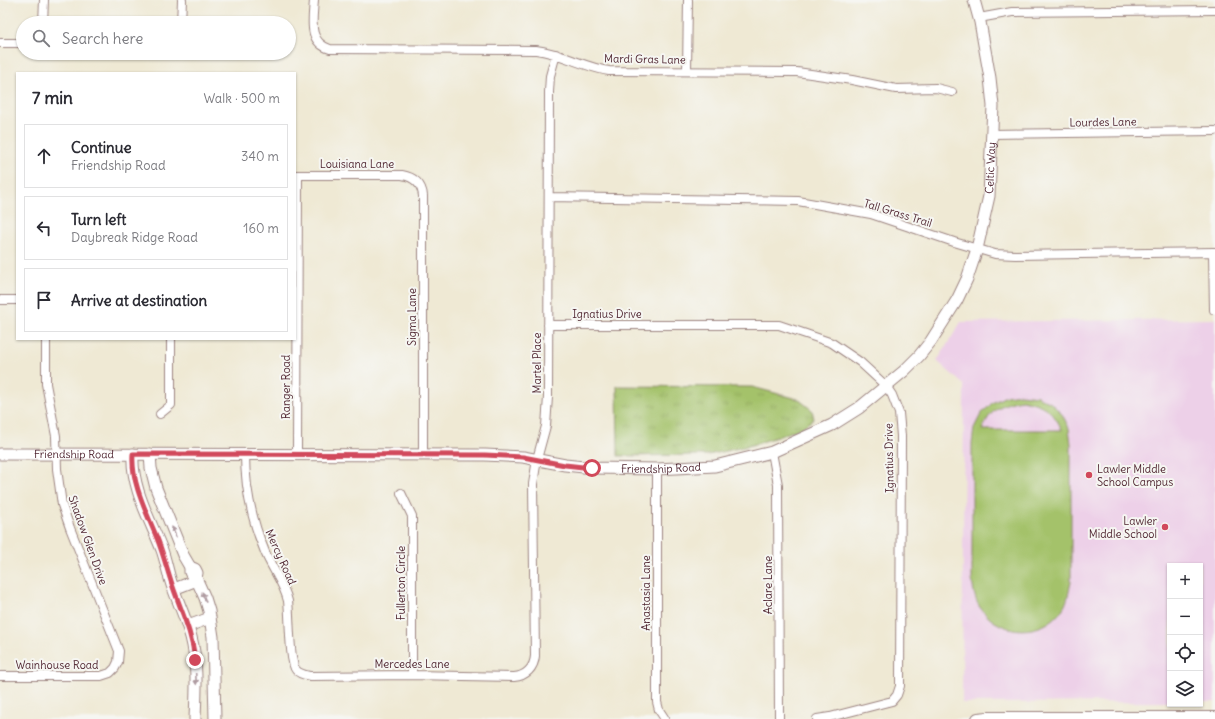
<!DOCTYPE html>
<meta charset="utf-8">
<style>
body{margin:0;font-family:Delius,sans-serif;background:#f7f7f7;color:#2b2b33}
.controls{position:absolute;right:12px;bottom:12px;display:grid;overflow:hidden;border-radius:0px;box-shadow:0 1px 3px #0004}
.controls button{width:36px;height:36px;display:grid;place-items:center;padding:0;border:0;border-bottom:1px solid #e1e1e2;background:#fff;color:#2b2b33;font:20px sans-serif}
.stop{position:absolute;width:12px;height:12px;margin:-9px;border:3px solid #d1495b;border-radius:50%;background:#fff}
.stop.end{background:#d1495b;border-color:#fff;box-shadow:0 1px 4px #0008}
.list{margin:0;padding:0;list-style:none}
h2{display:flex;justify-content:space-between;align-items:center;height:52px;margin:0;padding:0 16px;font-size:17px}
h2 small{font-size:13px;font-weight:400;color:#7c7c81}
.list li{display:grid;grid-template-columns:26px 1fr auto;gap:12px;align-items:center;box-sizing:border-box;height:64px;margin:0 8px 8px;padding:0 8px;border:1px solid #e1e1e2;border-radius:0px}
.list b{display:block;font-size:15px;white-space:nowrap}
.list p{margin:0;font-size:13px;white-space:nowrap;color:#7c7c81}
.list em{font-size:13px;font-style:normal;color:#7c7c81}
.icon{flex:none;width:22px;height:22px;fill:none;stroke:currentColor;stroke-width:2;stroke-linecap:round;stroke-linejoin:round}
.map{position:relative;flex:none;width:1215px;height:719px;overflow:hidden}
.search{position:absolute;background:#fff;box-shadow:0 1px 3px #0004;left:16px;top:16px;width:280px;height:44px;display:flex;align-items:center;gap:10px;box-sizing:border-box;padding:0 14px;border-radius:22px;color:#7c7c81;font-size:15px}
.panel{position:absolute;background:#fff;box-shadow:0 1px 3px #0004;left:16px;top:72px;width:280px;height:268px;border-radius:0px}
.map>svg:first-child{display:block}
.built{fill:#edd0e8}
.grass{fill:url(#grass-tufts);stroke:#77704a}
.garden{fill:#a4c26a;stroke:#77704a;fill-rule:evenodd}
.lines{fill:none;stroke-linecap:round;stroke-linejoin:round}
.minor-casing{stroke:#9c8480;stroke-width:10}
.tertiary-casing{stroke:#9c8480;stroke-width:13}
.secondary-casing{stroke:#9c8480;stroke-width:14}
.minor{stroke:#fff;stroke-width:8}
.tertiary{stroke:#fff;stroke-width:11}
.secondary{stroke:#fff;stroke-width:12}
.oneway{fill:#ae9aa0}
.route{stroke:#d1495b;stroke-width:5}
.poi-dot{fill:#d1495b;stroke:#f6f6f2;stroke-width:1.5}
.labels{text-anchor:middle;stroke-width:4;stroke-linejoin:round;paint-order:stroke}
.street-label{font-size:11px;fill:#4a1f2b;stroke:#f6f6f2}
.poi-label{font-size:11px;fill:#4a1f2b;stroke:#f6f6f2;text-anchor:start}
</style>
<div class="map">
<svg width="1215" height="719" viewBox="0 0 1215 719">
<defs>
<pattern id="grass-tufts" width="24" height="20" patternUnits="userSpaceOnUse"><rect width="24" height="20" fill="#a4c26a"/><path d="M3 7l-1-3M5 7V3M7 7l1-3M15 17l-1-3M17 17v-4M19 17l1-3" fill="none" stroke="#8fa65c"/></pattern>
</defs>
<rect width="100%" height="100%" fill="#f6f6f2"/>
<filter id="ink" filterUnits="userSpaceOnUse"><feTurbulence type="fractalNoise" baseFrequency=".025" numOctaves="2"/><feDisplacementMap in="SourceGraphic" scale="8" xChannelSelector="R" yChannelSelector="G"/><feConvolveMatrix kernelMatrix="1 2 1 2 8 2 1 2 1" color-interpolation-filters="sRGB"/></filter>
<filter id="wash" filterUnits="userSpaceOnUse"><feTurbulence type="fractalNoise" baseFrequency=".012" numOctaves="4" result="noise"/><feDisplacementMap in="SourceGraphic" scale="16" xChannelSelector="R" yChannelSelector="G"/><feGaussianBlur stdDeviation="0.9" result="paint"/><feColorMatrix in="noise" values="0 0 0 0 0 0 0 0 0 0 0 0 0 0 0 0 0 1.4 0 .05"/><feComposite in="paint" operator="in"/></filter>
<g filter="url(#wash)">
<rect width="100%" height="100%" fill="#efe9d4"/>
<!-- built -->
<path class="built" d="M1215 319V702H1200V566H1170V702L962 703 964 385 937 361 961 322Z"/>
<!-- grass -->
<path class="grass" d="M617 386 752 387 798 399 812 410 814 419 801 428 780 436 752 445 708 455 618 456Z"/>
<!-- garden -->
<path class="garden" d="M1021 394 1037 396 1051 403 1062 414 1069 428 1071 444V581C1069 591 1068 602 1062 610 1043 637 1001 636 982 610 975 602 974 592 972 581V444L974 428 981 414 992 403 1006 396ZM1022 400C1043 404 1053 410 1062 430H982C990 410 1000 404 1022 400Z"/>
</g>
<g filter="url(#ink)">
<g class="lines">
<!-- minor casing -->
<g class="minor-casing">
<path id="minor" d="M314 0C313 19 307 42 330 49L536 50C562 53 583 67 609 71L797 72 852 80 896 89 936 88 952 92
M979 18 1012 12 1215 10
M43 23 44 0
M181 23 182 0
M0 43H23
M687 71 688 0
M992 134 1215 131
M295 175H402C414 177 422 184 423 196V454
M549 197 798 201 871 214 954 242 995 254 1015 255 1215 252
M1213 252 1214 310
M0 300H17
M548 325H779L806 334 832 343 860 362 886 386 892 395 899 413 901 436 900 686 897 695 892 701 830 717 817 719
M160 414 171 405V339
M772 452 778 485 779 719
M245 454C245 487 252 521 265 552 272 569 284 583 288 601 290 616 289 662 296 670 299 674 305 675 310 676L412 675 514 677C526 676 534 668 535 656L533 484 537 459 546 426 548 397 549 92 550 76 556 54
M297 454 298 175
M657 469V702L659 710 665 719
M401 493 412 516V675
M0 676H101L110 673 115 668 118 662 119 651 70 528 62 505 57 469 56 436 46 384V339"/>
</g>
<!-- tertiary casing -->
<g class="tertiary-casing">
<g id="tertiary">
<path id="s1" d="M0 454 485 455 523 457 565 465 593 468 657 469 715 466 772 452 832 425 859 408 904 371 919 356 931 341 957 300 967 279 977 249 989 196 993 106 990 78 980 22 974 0"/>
<path d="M133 454C131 488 150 519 162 550 166 561 168 574 172 585 178 602 186 619 191 637 198 663 196 692 195 719"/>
<path d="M150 454 151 468 156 488 183 555 190 567V572L191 574"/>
<path d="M190 567 195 569 197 573 196 578 205 598 209 611 213 637 215 719"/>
<path d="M174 589 197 580"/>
<path d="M188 626 210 618"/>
</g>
</g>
<!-- secondary casing -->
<g class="secondary-casing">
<path id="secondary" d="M978 719 988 718H1215"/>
</g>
<!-- minor -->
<use href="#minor" class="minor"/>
<!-- tertiary -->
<use href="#tertiary" class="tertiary"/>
<!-- secondary -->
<use href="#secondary" class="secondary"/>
</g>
<!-- one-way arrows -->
<defs><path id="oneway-solid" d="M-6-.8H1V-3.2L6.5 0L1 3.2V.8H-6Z"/></defs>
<g class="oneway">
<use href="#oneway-solid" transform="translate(174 532) rotate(-112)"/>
<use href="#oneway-solid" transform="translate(204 597) rotate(-110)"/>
<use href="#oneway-solid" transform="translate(196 679) rotate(87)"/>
</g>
</g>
<g class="lines" filter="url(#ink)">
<!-- route -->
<path class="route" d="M195 660C192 632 181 611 172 584 167 569 163 553 157 538 146 511 131 483 133 454L485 455 523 457 565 465 592 468"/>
</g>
<!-- markers -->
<g class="poi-dot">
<circle cx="1089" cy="475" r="4"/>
<circle cx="1165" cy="527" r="4"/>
</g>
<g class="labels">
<!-- street labels -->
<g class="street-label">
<text transform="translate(645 59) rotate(1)" y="4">Mardi Gras Lane</text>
<text transform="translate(1103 122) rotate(-1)" y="4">Lourdes Lane</text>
<text x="357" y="168">Louisiana Lane</text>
<text dy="4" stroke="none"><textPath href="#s1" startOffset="1157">Celtic Way</textPath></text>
<text transform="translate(898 213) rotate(17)" y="4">Tall Grass Trail</text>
<text x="607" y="318">Ignatius Drive</text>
<text transform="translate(412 317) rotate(-90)" y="4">Sigma Lane</text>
<text transform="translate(537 363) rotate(-90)" y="4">Martel Place</text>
<text transform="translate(286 387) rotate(-90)" y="4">Ranger Road</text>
<text dy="4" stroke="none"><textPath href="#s1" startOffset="74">Friendship Road</textPath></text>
<text transform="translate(889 458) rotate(-91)" y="4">Ignatius Drive</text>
<text dy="4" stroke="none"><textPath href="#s1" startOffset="662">Friendship Road</textPath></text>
<text transform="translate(88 540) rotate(70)" y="4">Shadow Glen Drive</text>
<text transform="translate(281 557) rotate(66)" y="4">Mercy Road</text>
<text transform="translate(401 583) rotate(-90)" y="4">Fullerton Circle</text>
<text transform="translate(768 585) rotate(-90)" y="4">Aclare Lane</text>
<text transform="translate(646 593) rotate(-90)" y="4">Anastasia Lane</text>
<text x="412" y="668">Mercedes Lane</text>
<text x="57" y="669">Wainhouse Road</text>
</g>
<!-- poi labels -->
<g class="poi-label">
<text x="1097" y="473">Lawler Middle<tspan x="1097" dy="13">School Campus</tspan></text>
<text x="1157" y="525" text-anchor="end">Lawler<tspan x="1157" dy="13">Middle School</tspan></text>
</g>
</g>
</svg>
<div class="controls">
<button>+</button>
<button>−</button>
<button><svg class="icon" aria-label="locate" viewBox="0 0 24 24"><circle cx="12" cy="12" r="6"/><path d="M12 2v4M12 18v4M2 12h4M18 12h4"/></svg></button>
<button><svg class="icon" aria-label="layers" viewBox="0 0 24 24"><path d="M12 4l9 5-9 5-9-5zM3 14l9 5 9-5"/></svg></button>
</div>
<div class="stop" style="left:592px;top:468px"></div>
<div class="stop end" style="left:195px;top:660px"></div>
<div class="search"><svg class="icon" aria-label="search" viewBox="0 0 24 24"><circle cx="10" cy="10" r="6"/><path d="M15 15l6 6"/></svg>Search here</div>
<section class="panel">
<h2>7 min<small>Walk · 500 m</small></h2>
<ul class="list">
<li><svg class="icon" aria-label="ahead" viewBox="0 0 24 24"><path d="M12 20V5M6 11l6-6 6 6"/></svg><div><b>Continue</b><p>Friendship Road</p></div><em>340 m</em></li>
<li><svg class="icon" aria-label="left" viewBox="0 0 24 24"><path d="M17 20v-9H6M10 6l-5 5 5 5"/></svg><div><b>Turn left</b><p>Daybreak Ridge Road</p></div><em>160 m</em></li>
<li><svg class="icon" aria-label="arrive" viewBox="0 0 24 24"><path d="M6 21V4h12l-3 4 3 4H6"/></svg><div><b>Arrive at destination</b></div></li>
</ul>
</section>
</div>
